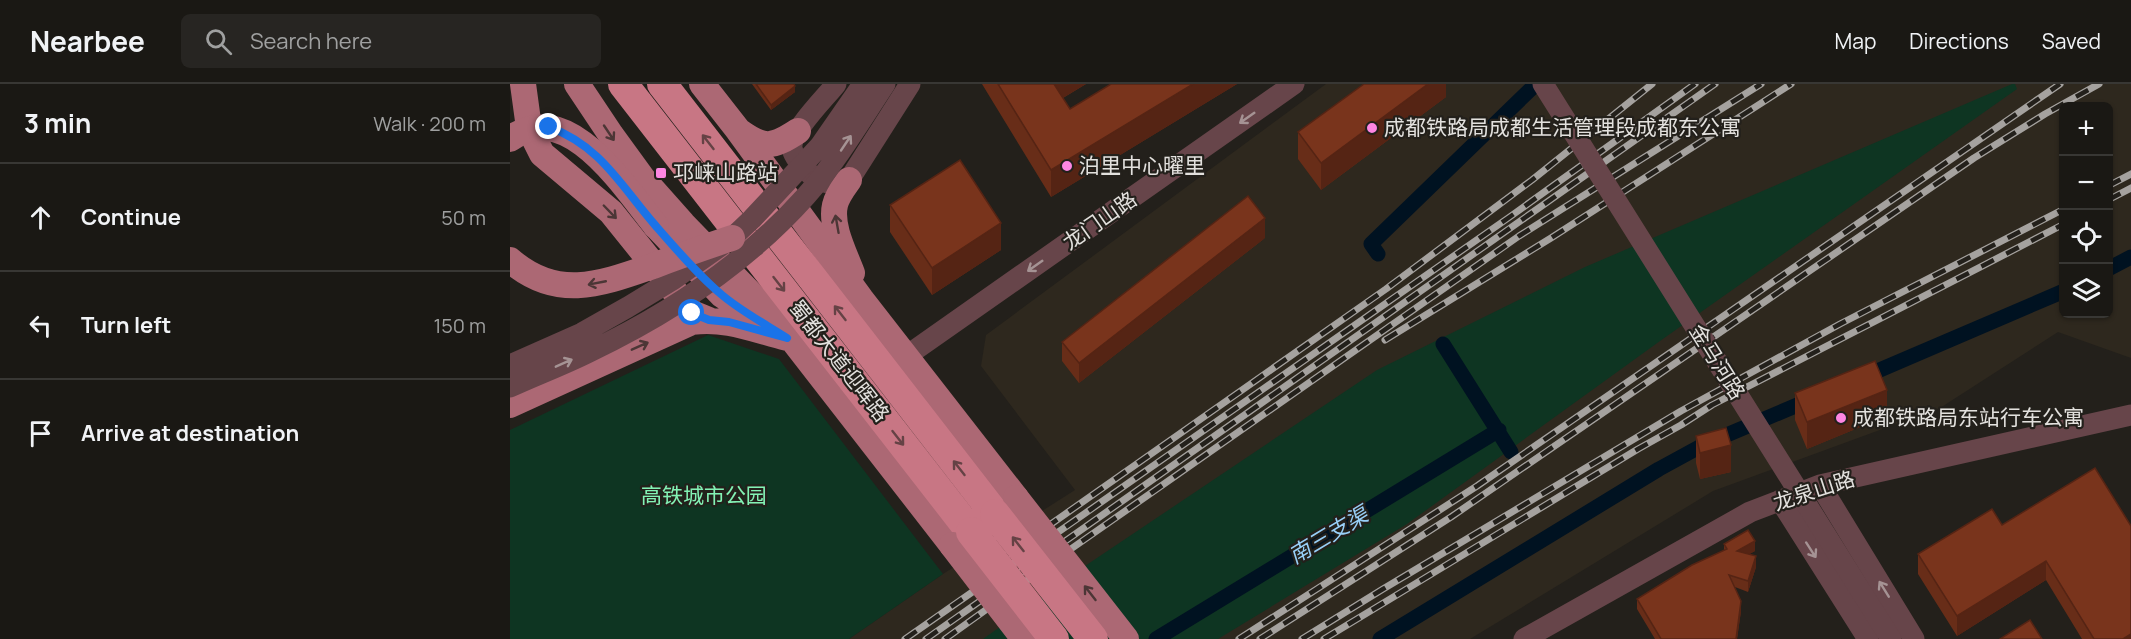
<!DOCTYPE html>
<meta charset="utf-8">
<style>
body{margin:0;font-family:Manrope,"Noto Sans SC",sans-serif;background:#272522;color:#f1f3f6}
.controls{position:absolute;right:18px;top:18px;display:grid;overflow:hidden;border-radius:9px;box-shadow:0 2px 4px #0004}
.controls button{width:54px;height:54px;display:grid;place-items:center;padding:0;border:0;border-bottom:2px solid #383734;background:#1a1814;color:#f1f3f6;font:30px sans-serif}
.stop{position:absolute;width:18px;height:18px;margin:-14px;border:4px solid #1a73e8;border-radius:50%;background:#fff}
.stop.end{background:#1a73e8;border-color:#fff;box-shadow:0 2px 6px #0008}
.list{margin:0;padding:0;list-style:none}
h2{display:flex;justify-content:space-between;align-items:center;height:78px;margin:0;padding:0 24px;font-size:26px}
h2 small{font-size:20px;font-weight:400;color:#9fa0a0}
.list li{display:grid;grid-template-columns:39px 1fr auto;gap:18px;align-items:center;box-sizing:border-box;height:108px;padding:0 24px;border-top:2px solid #383734}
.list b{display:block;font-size:22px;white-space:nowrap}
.list em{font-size:20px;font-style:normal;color:#9fa0a0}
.icon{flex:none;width:33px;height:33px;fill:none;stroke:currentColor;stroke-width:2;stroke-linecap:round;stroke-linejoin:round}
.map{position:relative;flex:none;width:1621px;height:555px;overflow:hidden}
header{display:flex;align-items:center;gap:36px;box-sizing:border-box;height:84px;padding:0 30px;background:#1a1814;border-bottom:2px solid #383734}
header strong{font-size:28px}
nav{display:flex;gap:33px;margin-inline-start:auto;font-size:21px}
.search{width:420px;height:54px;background:#272522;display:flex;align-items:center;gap:15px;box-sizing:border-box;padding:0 21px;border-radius:9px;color:#9fa0a0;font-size:22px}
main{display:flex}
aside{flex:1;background:#1a1814}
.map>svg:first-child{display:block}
.built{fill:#2e281e;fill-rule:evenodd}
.green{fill:#0e3522}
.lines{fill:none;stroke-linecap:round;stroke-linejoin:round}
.canal{stroke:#001221;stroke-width:15}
.minor{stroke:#67454a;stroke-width:21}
.major{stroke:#ac6874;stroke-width:26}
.highway{stroke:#c87684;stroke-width:30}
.rail-casing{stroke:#a5a29f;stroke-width:7}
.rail{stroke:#23201b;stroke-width:4.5;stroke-dasharray:14;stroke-linecap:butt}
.minor-bridge{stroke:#67454a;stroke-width:21}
.major-bridge{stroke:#ac6874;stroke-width:26}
.highway-bridge{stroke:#c87684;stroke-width:30}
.wall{fill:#682d18}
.shaded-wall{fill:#552414}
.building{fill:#79341c;stroke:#552414;stroke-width:1.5}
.oneway{stroke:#a59394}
.oneway2{stroke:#4c3636}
.oneway3{stroke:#654245}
.route{stroke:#1a73e8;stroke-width:8}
.poi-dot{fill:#fd86e2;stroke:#23201b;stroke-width:2}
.labels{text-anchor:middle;stroke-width:4.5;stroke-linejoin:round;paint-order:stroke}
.poi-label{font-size:21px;fill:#e3e1de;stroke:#23201b;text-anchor:start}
.street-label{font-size:21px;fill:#e3e1de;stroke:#23201b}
.park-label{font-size:21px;fill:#83f2b5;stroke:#23201b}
.water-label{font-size:22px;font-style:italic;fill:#98cff7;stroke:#23201b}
</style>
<header>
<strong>Nearbee</strong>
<div class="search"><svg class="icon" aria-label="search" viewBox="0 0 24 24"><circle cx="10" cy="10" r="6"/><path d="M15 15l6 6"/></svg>Search here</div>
<nav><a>Map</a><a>Directions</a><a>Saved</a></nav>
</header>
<main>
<aside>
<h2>3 min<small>Walk · 200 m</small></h2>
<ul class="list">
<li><svg class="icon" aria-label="ahead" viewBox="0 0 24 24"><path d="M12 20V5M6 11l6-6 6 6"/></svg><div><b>Continue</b></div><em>50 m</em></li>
<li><svg class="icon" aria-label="left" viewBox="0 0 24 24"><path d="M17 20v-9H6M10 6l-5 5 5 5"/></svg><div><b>Turn left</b></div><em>150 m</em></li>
<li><svg class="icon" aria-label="arrive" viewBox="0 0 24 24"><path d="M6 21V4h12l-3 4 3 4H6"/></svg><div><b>Arrive at destination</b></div></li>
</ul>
</aside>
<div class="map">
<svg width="1621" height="555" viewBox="0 0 1621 555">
<rect width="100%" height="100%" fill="#23201b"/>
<!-- built -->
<path class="built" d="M816 0H1621V274L1548 248 1430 324 1203 407 960 555H339L433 490 565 406 471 282 476 251ZM1554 22H1598V230H1554Z"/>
<!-- green -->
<path class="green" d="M1502 0H1505L1507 5 1150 257 897 440 708 555H473L578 480 867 286 1075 183Z
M198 251 269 275 433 490 339 555H0V346Z"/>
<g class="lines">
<!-- canal -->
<path class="canal" d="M868 170 861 160 1026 0
M1598 185 1621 173
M933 260 1001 368
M1351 294 1554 207
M646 555 989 346
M870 555 1149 385 1193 361 1304 314"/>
<!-- minor -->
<path class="minor" d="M326 0C316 13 280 48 282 64 283 72 292 82 297 87 310 101 322 101 339 96L400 0
M395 273 784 0
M1310 401 1404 555
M1270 416 1358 555
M1014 555 1240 428 1310 401 1621 331"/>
<!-- major -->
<path class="major" d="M13 0 19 44 32 70 101 128 182 229 199 236
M67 0 101 51 133 95 173 140 271 241 442 461
M192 0 228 46 351 215 506 414
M229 47C254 65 262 64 288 47
M339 96C334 103 327 112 325 121 320 142 335 170 342 189
M146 142 212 211 252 238
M0 321 182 238C215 233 245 246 277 254"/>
<!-- highway -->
<path class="highway" d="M113 0 461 448
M152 0 485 430"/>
<!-- rail casing -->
<g class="rail-casing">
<path id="rail" d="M1598 102 1621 90
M1598 116 1621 104
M875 256 1041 154 1281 0
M467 492 876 205 1022 96 1142 0
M395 555 1001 132 1185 0
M416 555 1205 0
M435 555 558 467 1009 152 1251 0
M729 555 967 402 1550 0
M750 555 941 433 1464 74 1535 30 1589 0
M792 555 873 505 1171 327 1330 240 1554 125
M814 555 1128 365 1171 341 1202 321 1554 140"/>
</g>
<!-- rail -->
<use href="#rail" class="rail"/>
<!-- minor-bridge -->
<path class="minor-bridge" d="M1033 0 1381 555
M0 281 72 249 118 223 164 195 222 154 242 135 310 62 353 0
M0 303C26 291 53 281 79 268 159 230 237 178 296 112 326 78 350 38 375 0"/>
<!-- major-bridge -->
<path class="major-bridge" d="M0 55C57 11 115 104 146 142
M0 176C47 217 91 200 143 182 169 172 195 163 222 154
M506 414 616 555
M442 461 514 555"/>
<!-- highway-bridge -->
<path class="highway-bridge" d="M485 430 583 555
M461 448 544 555"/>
</g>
<!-- wall -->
<path class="wall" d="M242 0H284L285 8 261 26Z
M472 0H576L553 14 560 25 601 0H727L541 113Z
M936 0V13L811 106 788 75V48Z
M380 121 491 166 422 211 380 148Z
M755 154 569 299 552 277V258Z
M1285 309 1377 332 1297 365 1285 336Z
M1186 352 1221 388 1190 395 1186 379Z
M1585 384 1621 555H1572L1536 496 1447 552 1408 490V470L1492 441Z
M1214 460 1245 467 1239 470 1246 483 1238 508 1225 503 1231 527 1227 555H1145L1127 525V515L1214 466Z"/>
<!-- shaded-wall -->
<path class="shaded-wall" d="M541 0H576L541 21Z
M683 0H727L541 113V86Z
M918 0H936V13L811 106V79Z
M285 2V8L261 26V21Z
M755 134V154L569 299V279Z
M491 139V166L422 211V184Z
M1377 306V332L1297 365V338Z
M1221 361V388L1190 395V369Z
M1245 457V467L1227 477V467Z
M1246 472V483L1238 508V497Z
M1536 477V496L1447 552V532Z
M1231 517V527L1227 555H1226Z
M1621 550V555H1613Z"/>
<!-- building -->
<path class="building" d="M246 0H284L285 2 261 21Z
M488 0H544L560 25 601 0H683L541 86Z
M854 0H918L811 79 788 48Z
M450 76 491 139 422 184 380 121Z
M738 112 755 134 569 279 552 258Z
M1365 277 1377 306 1297 338 1285 309Z
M1216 344 1221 361 1190 369 1186 352Z
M1585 384 1621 442V550L1613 555H1584L1536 477 1447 532 1408 470 1482 425 1492 441Z
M1238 446 1245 457 1227 467 1246 472 1238 497 1219 491 1231 517 1226 555H1151L1127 515 1182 481 1217 465 1214 460Z
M1520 536 1532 555H1490Z"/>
<!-- one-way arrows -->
<defs><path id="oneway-shaft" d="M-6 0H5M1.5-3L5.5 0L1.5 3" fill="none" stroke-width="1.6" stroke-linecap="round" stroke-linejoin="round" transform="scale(1.5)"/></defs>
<g class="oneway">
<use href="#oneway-shaft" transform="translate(737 34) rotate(145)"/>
<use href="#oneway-shaft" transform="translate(336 59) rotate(-56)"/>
<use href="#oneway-shaft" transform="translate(525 182) rotate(145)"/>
<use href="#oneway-shaft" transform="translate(54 279) rotate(-24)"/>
<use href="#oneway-shaft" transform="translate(1301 466) rotate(57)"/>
<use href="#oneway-shaft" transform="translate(1374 505) rotate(-122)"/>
</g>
<g class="oneway2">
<use href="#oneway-shaft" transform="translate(99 49) rotate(56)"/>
<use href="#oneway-shaft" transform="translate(100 128) rotate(46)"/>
<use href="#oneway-shaft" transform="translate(327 140) rotate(-100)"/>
<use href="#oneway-shaft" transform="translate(87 199) rotate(169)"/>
<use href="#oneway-shaft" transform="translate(130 262) rotate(-24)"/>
<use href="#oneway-shaft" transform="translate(580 509) rotate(-128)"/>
</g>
<g class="oneway3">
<use href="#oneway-shaft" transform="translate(198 58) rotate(-128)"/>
<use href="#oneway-shaft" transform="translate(269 200) rotate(52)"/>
<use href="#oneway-shaft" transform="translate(330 229) rotate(-128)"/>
<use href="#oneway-shaft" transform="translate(388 354) rotate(52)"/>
<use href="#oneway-shaft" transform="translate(449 384) rotate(-128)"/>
<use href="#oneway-shaft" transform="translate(508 460) rotate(-128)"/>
</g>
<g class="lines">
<!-- route -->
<path class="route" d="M39 43C91 62 111 102 145 141 165 164 189 192 212 211 231 227 255 240 277 254L219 238 199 236 182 229"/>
</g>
<!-- markers -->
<g class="poi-dot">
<circle cx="862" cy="44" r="6"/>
<circle cx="557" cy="82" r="6"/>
<rect x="145" y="83" width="12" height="12" rx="3"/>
<circle cx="1331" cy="334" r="6"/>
</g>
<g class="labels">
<!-- poi labels -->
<g class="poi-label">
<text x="874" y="51">成都铁路局成都生活管理段成都东公寓</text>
<text x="569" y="89">泊里中心曜里</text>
<text x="163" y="96">邛崃山路站</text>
<text x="1343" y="341">成都铁路局东站行车公寓</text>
</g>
<!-- street labels -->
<g class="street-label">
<text transform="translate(590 137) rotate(-35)" y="7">龙门山路</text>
<text transform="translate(329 277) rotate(52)" y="7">蜀都大道迎晖路</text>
<text transform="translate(1207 278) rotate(58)" y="7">金马河路</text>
<text transform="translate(1304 407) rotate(-18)" y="7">龙泉山路</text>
</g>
<!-- park labels -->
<g class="park-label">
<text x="194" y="419">高铁城市公园</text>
</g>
<!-- water labels -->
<g class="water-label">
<text transform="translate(818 451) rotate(-31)" y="8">南三支渠</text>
</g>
</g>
</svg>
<div class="controls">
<button>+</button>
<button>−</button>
<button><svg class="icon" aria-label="locate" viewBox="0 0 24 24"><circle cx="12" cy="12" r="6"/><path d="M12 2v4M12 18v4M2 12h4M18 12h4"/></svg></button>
<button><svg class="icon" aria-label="layers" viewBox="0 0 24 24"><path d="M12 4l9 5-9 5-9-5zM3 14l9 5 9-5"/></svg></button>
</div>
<div class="stop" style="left:182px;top:229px"></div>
<div class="stop end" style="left:39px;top:43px"></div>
</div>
</main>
